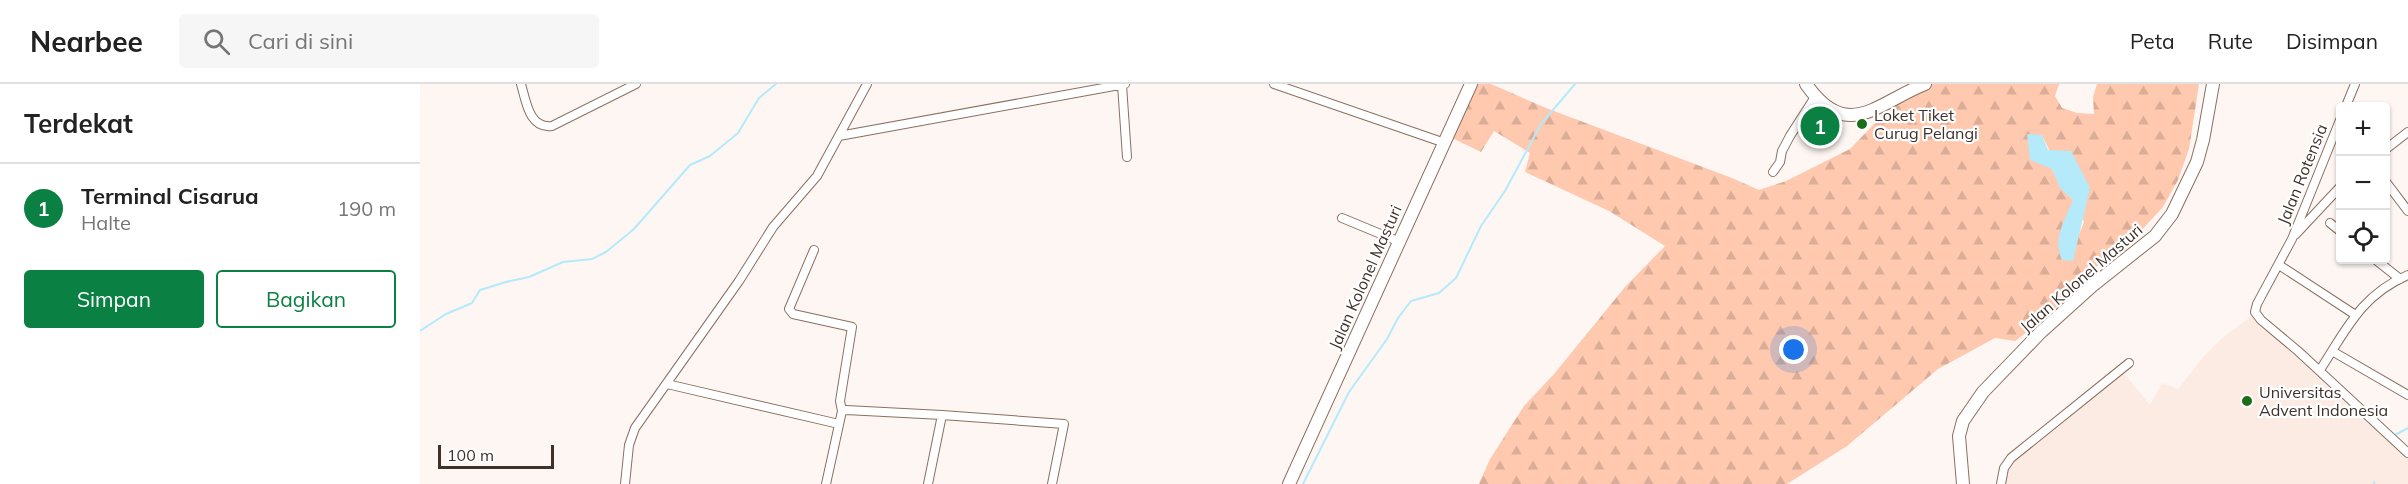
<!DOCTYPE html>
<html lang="id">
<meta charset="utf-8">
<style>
body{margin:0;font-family:Mulish,sans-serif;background:#f6f6f6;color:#222}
.controls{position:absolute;right:18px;top:18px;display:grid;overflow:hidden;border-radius:6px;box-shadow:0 2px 4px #0004}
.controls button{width:54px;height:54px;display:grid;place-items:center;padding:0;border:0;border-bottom:2px solid #e0e0e0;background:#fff;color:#222;font:30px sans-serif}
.scale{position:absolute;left:18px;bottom:15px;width:116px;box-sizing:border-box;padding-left:6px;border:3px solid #3e312b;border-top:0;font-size:16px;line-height:21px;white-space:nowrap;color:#3e312b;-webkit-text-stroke:4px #fff;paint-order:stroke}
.you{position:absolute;left:1374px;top:266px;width:21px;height:21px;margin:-15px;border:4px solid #fff;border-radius:50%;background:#1a73e8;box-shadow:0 0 0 9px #1a73e833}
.badge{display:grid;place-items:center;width:39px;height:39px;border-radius:50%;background:#0b8043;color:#fff;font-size:20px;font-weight:700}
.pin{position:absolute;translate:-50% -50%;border:3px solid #fff;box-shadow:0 2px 6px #0006}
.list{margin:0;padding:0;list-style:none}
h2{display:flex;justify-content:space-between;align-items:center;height:78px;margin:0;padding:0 24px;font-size:26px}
h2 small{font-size:20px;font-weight:400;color:#767676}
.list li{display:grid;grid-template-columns:39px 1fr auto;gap:18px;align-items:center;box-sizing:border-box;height:90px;padding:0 24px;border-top:2px solid #e0e0e0}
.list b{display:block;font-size:22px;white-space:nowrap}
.list p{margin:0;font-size:20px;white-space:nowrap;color:#767676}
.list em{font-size:20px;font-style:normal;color:#767676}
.actions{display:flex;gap:12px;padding:18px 24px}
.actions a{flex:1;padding:14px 0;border:2px solid #0b8043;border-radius:6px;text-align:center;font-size:21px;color:#0b8043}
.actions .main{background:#0b8043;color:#fff}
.icon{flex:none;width:33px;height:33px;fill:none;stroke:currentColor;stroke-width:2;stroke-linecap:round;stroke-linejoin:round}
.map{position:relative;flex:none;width:1988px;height:400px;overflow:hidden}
header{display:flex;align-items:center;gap:36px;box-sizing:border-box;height:84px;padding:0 30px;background:#fff;border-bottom:2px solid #e0e0e0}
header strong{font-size:28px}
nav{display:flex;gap:33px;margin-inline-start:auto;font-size:21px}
.search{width:420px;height:54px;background:#f6f6f6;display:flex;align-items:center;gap:15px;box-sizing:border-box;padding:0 21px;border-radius:6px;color:#767676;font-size:22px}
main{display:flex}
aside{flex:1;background:#fff}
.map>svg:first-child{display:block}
.built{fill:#fcebe3}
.forest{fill:url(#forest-firs);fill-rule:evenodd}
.water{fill:#b4eafa}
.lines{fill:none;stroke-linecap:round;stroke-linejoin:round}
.stream{stroke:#b4eafa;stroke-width:2}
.street-casing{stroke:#8b6f60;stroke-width:10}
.primary-casing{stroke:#8b6f60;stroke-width:14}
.street{stroke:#fff;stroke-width:8}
.primary{stroke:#fff;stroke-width:12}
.poi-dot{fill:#1b6f18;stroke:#fff;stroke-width:2}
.labels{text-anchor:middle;stroke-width:4.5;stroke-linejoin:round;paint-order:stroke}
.poi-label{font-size:16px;fill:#3e312b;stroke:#fff;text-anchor:start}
.street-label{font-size:16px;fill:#3e312b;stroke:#fff}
</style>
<header>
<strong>Nearbee</strong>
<div class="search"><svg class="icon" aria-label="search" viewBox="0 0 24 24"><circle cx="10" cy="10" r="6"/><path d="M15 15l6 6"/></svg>Cari di sini</div>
<nav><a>Peta</a><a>Rute</a><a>Disimpan</a></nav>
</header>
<main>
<aside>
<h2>Terdekat<small></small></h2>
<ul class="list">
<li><span class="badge">1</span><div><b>Terminal Cisarua</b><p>Halte</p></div><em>190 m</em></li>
</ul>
<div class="actions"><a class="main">Simpan</a><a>Bagikan</a></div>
</aside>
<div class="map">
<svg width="1988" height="400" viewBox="0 0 1988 400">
<defs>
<pattern id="forest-firs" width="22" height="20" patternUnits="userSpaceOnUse" patternTransform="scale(1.5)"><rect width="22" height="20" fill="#fec9ae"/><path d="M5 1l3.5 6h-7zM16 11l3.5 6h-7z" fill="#dbad96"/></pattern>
</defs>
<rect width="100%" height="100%" fill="#fdf6f3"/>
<!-- built -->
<path class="built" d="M1833 231 1942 336 1969 355 1988 372V400H1585L1587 389 1594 377 1605 366 1703 288 1730 321 1742 299 1758 305 1784 272 1801 255Z"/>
<!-- forest -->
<path class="forest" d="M1058 0H1071L1126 24 1312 94 1339 106 1366 97 1430 65 1458 36 1505 0H1639L1635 12 1642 24 1657 29 1674 30 1673 13 1677 0H1779L1769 65 1758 96 1743 123 1719 149 1706 159 1691 165 1676 184 1658 199 1645 215 1621 238 1595 257 1575 254 1518 285 1427 362 1367 400H1059L1070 375 1104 322 1134 290 1205 203 1245 162 1189 127 1105 88 1110 69 1074 47 1061 68 1032 54ZM1622 51 1664 138 1656 158 1653 116C1633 97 1629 77 1622 51Z"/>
<!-- water -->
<path class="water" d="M1607 50 1622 51 1628 66 1651 67 1670 104 1653 177 1642 176C1632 155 1645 136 1653 116L1640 104 1632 85 1610 76Z"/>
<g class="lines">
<!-- stream -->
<path class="stream" d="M0 247 26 230 52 219 60 206 86 198 109 193 143 178 172 175 186 168 214 145 270 81 290 72 318 49 339 14 356 0
M1975 351 1988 344
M883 400 929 308 967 255 978 234 991 217 1019 209 1036 194 1061 142 1085 107 1121 40 1155 0
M1954 400V398"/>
<!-- street casing -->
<g class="street-casing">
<path id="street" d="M101 0C106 17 109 45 132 42L216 0
M854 0 1025 59
M702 1 707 73
M1926 22 1935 0
M1920 36 1872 155 1837 220 1835 228 1841 236 1878 267 1988 369
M419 52 705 0
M1966 65 1988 48
M1353 88 1360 78 1362 67 1370 52 1395 13
M1966 98 1988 127
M922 134 980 158
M1910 139 1920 147
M1876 150 1920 103
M394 166 369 225 373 230 432 243 420 317 422 327
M1956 176 1980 195
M1859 181 1934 230
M1912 267 1988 311
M1900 286C1926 246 1941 211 1988 191
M247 300 419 340
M522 331 644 340 632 400
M205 400 209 361 215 344 319 197 353 143 397 92 447 0
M406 400 422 327 426 326 522 331 508 400
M1581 400 1584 384 1591 374 1709 279"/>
</g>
<!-- primary casing -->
<g class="primary-casing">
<path id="primary" d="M1386 0C1427 59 1457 19 1505 0
M869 400 1051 0
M1543 400 1539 352 1543 337 1563 308 1621 248 1672 202 1735 152 1752 130 1777 78 1783 56 1793 0"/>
</g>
<!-- street -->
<use href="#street" class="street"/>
<!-- primary -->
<use href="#primary" class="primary"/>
</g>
<!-- markers -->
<g class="poi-dot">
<circle cx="1442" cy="40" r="6"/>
<circle cx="1827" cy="317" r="6"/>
</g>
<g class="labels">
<!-- poi labels -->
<g class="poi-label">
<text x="1454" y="37">Loket Tiket<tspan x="1454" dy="18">Curug Pelangi</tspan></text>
<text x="1839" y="314">Universitas<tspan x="1839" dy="18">Advent Indonesia</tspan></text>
</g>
<!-- street labels -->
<g class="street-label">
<text transform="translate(1882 90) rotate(-68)" y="6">Jalan Rotensia</text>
<text transform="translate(945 193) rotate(-66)" y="6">Jalan Kolonel Masturi</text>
<text transform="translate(1661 194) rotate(-41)" y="6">Jalan Kolonel Masturi</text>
</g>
</g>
</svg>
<div class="controls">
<button>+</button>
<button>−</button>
<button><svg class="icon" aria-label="locate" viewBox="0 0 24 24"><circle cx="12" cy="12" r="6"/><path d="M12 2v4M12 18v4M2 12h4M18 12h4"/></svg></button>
</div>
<div class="scale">100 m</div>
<div class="you"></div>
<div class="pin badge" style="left:1400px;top:42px">1</div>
</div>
</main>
